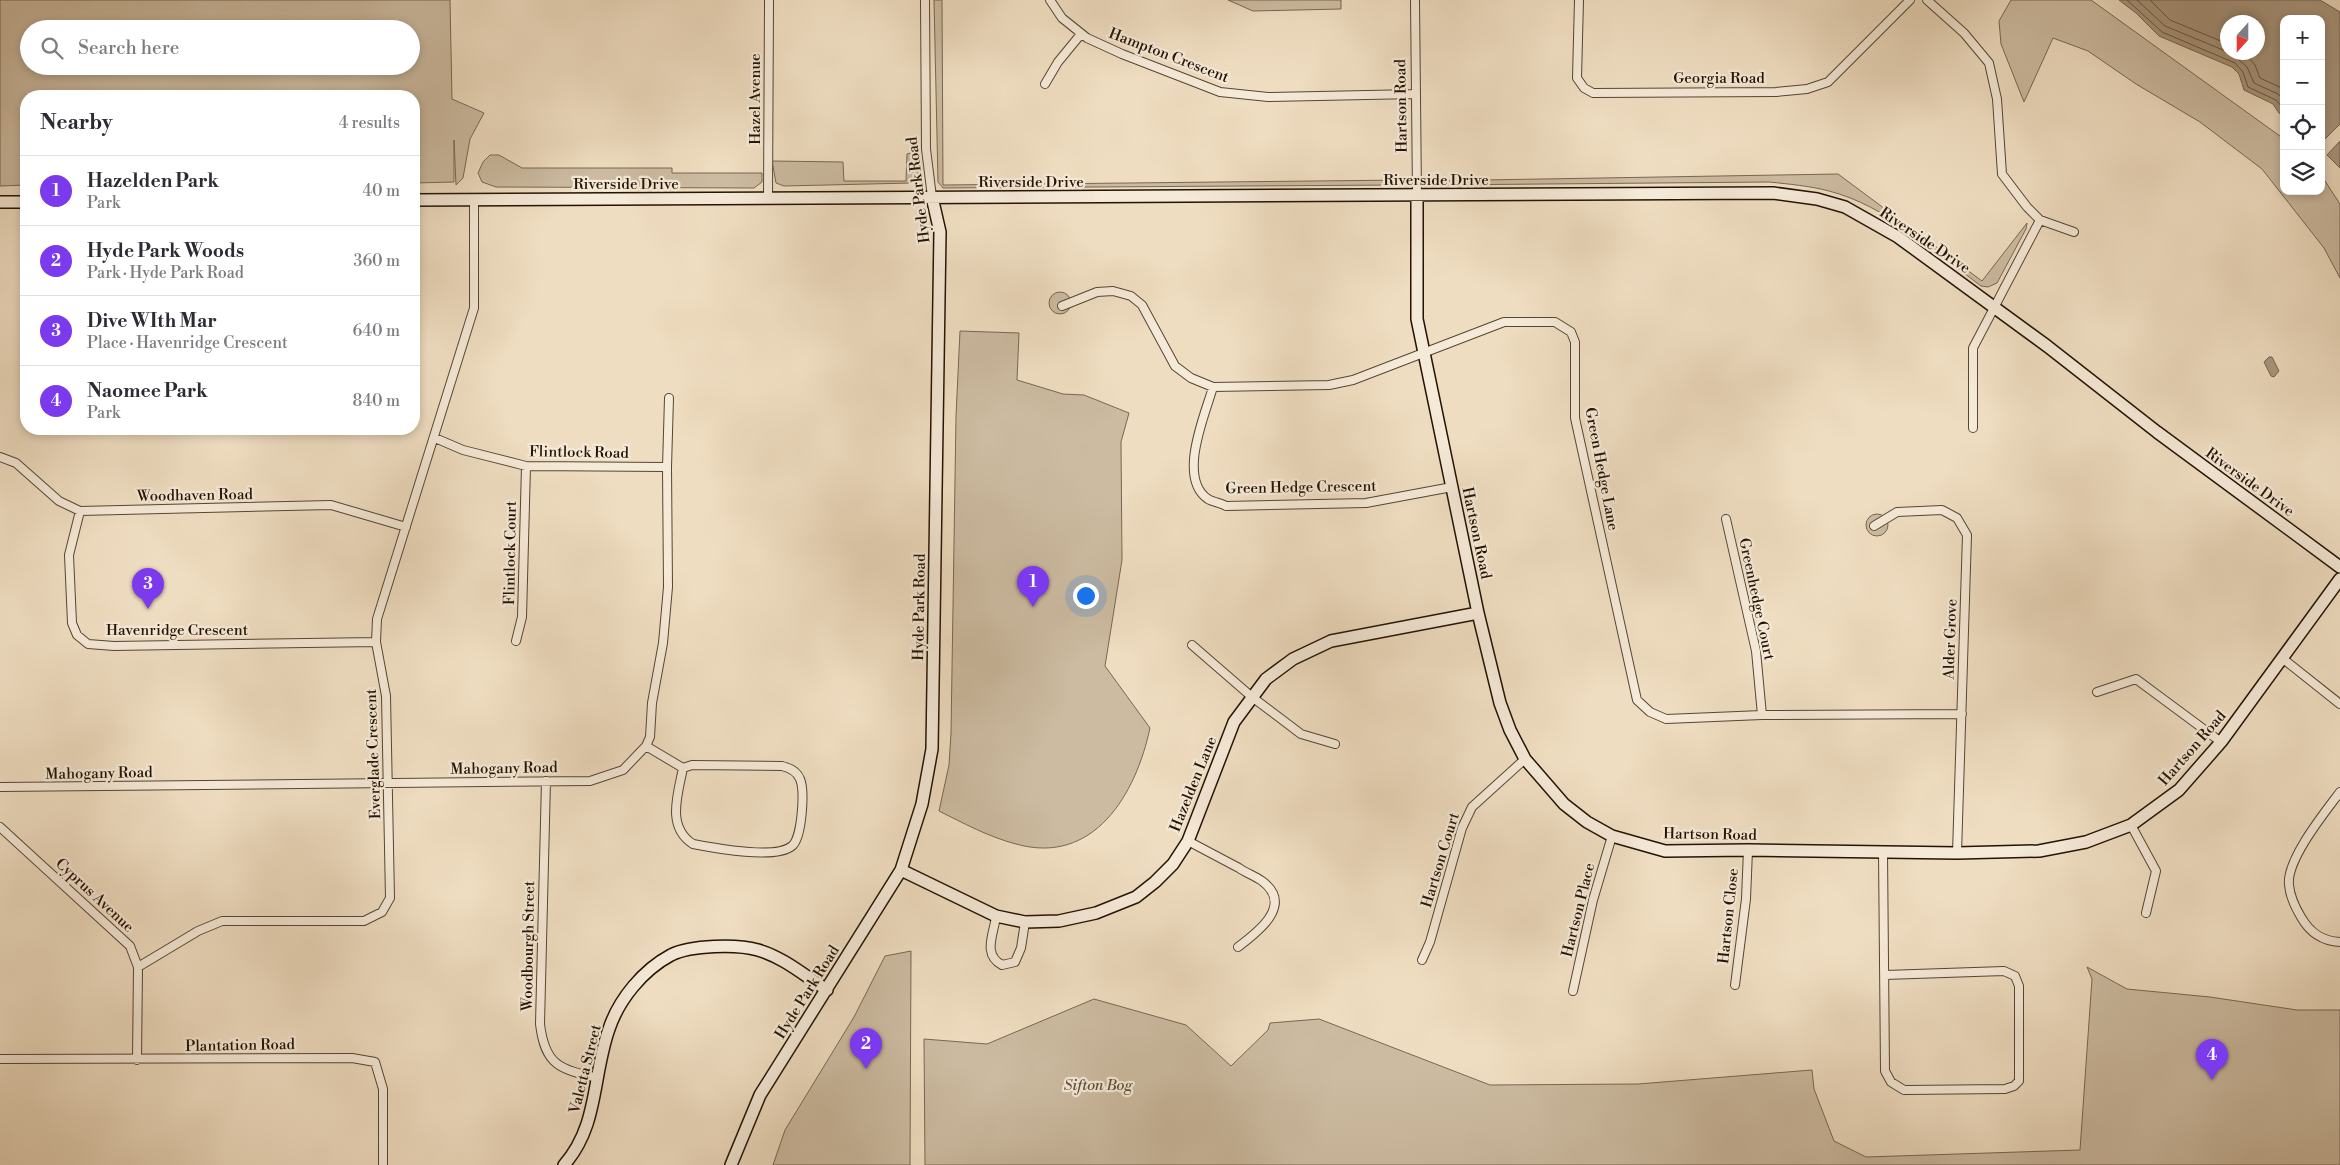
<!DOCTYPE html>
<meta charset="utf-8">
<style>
body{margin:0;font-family:"Libre Bodoni",serif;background:#f2f2f3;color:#2b2b33}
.controls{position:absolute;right:15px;top:15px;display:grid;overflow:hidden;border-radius:10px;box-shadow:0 2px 8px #0003}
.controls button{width:45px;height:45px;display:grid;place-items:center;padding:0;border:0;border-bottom:1px solid #e1e1e2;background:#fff;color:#2b2b33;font:25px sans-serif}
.compass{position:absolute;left:2220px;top:15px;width:45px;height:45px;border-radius:50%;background:#fff;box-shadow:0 2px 8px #0003;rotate:201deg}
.you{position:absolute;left:1085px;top:595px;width:18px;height:18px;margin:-12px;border:4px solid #fff;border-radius:50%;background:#1a73e8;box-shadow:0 0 0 8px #1a73e833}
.badge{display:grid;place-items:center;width:32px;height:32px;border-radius:50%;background:#7c3aed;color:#fff;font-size:16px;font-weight:700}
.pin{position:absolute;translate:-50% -41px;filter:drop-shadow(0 1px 2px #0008)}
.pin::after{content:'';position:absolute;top:26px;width:18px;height:15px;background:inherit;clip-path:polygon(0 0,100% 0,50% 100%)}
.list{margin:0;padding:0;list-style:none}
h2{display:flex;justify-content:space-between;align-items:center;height:65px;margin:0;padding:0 20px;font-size:21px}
h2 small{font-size:16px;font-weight:400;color:#7c7c81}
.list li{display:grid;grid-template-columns:32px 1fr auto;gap:15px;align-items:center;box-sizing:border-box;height:70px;padding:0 20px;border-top:1px solid #e1e1e2}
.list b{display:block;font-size:19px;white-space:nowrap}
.list p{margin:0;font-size:16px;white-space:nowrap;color:#7c7c81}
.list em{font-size:16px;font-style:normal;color:#7c7c81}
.icon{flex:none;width:28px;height:28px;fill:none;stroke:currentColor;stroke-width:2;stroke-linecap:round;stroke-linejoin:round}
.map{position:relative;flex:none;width:2340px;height:1165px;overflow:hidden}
.search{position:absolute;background:#fff;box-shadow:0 2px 8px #0003;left:20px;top:20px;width:400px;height:55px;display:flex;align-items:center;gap:12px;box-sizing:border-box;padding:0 18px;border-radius:28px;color:#7c7c81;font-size:19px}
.panel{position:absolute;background:#fff;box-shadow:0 2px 8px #0003;left:20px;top:90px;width:400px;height:345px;border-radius:20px}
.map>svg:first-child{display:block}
.green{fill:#ccbba1;stroke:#786752;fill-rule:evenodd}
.water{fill:#aa9880;stroke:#74634e;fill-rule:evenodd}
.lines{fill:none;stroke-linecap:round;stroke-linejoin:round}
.shore{stroke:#665642;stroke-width:1}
.street-casing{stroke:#564632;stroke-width:10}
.secondary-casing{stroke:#231303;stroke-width:14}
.street{stroke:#f5e9d7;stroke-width:8}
.secondary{stroke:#f5e9d7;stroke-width:11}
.labels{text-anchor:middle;stroke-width:4.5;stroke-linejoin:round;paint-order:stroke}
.street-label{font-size:15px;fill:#231303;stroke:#f5e9d7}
.park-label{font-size:15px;font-style:italic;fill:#5e4e3a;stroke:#f5e9d7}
</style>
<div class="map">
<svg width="2340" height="1165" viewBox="0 0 2340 1165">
<rect width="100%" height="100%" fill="#efddc1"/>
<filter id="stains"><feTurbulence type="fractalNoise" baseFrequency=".004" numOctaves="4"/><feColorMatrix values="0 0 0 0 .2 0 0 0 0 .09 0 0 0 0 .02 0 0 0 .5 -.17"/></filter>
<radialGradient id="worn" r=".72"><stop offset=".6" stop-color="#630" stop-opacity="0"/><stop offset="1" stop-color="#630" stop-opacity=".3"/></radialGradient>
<!-- green -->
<path class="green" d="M0 0H450L452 99 484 113 470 139 463 178 456 185 454 140V182L414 183V96H26V185L0 186ZM29 29H411V66H29Z
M934 0H942L943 185 1406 180 1396 185 943 188 938 182Z
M1228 0H1341V9L1253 11Z
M2011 0H2091L2284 139V191H2321V175L2340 204V278L2324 248 2262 169 2200 122 2136 84 2088 51 2053 38 2024 102 2001 44 1999 21Z
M910 153 920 157 922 169H919L917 179 912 183 784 186 776 183 772 161 843 162 844 181H906L907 154Z
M490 155H499L522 168H672V173H762V182L754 188 496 187 482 182 478 173 483 162Z
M1838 174 1982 281 2027 223 2026 229 1997 283 1988 287 1981 286C1934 251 1887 206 1829 191 1810 186 1789 184 1769 182L1433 185 1424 181Z
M1049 303a11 11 0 1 1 22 0a11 11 0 1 1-22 0Z
M960 331 1019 333 1017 380 1063 394 1084 395 1129 413 1121 442 1122 560 1105 666 1150 728C1136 794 1094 866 1016 844 989 837 963 823 939 811L949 765 951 733 956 416Z
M1866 525a11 11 0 1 1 22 0a11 11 0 1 1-22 0Z
M911 951 910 1165H773L785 1130 854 1017 885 956Z
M2087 967 2127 989 2210 997 2297 1010H2340V1165H925L924 1039 987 1044 1094 999 1186 1025 1231 1066 1268 1030 1270 1023 1319 1019 1490 1085 1638 1084 1812 1070 1814 1089 1834 1141 1866 1157 2080 1150 2092 979Z"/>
<!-- water -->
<path class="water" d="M2119 0H2320L2340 12V124L2321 143V19H2284V115L2279 113 2273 104 2244 90 2239 74 2232 67 2159 36 2136 13ZM2228 22H2258V52H2228Z
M2340 141V168L2327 155Z
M2269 357H2272L2279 371 2274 377 2271 376 2264 362Z"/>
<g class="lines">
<!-- shore -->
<path class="shore" d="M2127 0 2162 32 2235 63 2243 72 2248 87 2276 100 2284 109
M2137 0 2165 26 2228 52
M2150 0 2170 20 2228 44
M2230 52 2247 67 2254 83 2278 94 2284 100
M2244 52 2255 65 2260 78 2284 89"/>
<!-- street casing -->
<g class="street-casing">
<path id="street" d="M925 0 926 149 932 197
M1050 0 1062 18 1087 38 1122 54 1220 92 1268 97 1416 94
M1415 0 1417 195
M1579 0 1577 78 1584 88 1593 93 1776 92 1807 89 1828 82 1910 0
M1927 0 1964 33 1989 63 1997 99 2002 174 2027 207 2040 220 1973 348V428
M1045 84 1058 62 1081 34
M768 198 769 0
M2040 220 2074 232
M1062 306 1097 292 1113 291 1131 296 1142 305 1175 366 1191 378 1213 387 1329 385 1353 380 1504 322H1555L1571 332 1575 342V418L1637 700 1650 712 1666 719 1762 715 1962 714
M1213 387C1205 415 1177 478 1208 499 1213 502 1221 503 1226 506L1366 503 1452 487
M435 438 463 450 526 466 667 467
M0 457 16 463 59 501 80 511 331 505 406 527
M80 511 69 555 72 623 77 635 88 644 114 646 376 642
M1726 519 1756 651 1762 715
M1874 526 1897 512 1942 510 1957 518 1967 535 1957 853
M516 641 522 617 526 466
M1192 645 1252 697 1301 734 1335 744
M2282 658 2340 704
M2097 692 2136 679 2221 742
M646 746 683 768 692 765 782 766C790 768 797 771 800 779 805 791 802 838 792 846 775 860 714 848 693 844 666 827 678 794 683 768
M546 781 540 1024C545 1066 560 1069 598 1078
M0 787 590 781 623 770 646 746 650 737 652 703 663 643 668 587 667 467 669 398
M2340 792C2325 812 2286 860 2289 885 2290 896 2295 907 2301 917 2310 933 2322 941 2340 942
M2131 825 2156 871 2146 913
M0 827 130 946 138 967 137 1060
M1188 841C1205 850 1222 859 1239 868 1246 873 1255 876 1262 881 1294 905 1258 932 1238 947
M1883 852 1885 1071 1891 1082 1904 1090 2005 1089 2014 1086 2019 1081V986L2015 976 2004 971 1885 975
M996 916C994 934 982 954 1002 965L1015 962 1021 948 1025 922
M1422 960 1430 942 1462 828 1472 807 1525 759
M138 967 198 931 222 921H364L382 912 390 898 386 696 376 642 377 619 474 308V200
M1735 985 1746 899 1748 850
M1573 991 1593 900 1612 836
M0 1059 352 1058 375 1062 383 1089V1165"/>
</g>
<!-- secondary casing -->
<g class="secondary-casing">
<path id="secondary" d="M1417 195V319L1478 613 1500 703 1510 730 1525 759 1564 804 1587 822 1612 836 1665 851 1748 850 1957 853 2039 851 2086 842 2131 825 2179 790 2221 742 2340 579
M414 200 1773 193 1817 199 1845 207 1898 237 2047 346 2157 432 2340 567
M0 202H26
M901 870 996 916 1025 922 1059 921 1096 913 1136 897 1155 882 1173 864 1188 841 1234 722 1266 679 1293 659 1331 641 1478 613
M564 1165C599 1125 592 1077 609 1029 619 999 643 970 671 955 691 945 737 944 758 950 783 957 805 976 827 990
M731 1165 760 1095 901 870 922 804 932 749 940 232 932 197"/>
</g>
<!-- street -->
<use href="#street" class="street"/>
<!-- secondary -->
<use href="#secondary" class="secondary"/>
</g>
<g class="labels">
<!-- street labels -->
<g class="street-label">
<text transform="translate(1169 55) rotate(21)" y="5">Hampton Crescent</text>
<text x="1719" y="83">Georgia Road</text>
<text transform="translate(755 99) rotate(-90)" y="5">Hazel Avenue</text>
<text transform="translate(1401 106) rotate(-91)" y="5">Hartson Road</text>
<text x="1436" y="185">Riverside Drive</text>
<text x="1031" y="187">Riverside Drive</text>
<text x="626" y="189">Riverside Drive</text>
<text transform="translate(918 190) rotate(-97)" y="5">Hyde Park Road</text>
<text transform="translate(1925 240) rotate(34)" y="5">Riverside Drive</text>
<text transform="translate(579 452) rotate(1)" y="5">Flintlock Road</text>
<text transform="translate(1602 469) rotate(79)" y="5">Green Hedge Lane</text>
<text transform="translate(2250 482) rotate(36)" y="5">Riverside Drive</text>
<text transform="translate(1301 487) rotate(-1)" y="5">Green Hedge Crescent</text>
<text transform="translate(195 495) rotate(-1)" y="5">Woodhaven Road</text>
<text transform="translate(1477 533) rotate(78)" y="5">Hartson Road</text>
<text transform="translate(510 553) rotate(-89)" y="5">Flintlock Court</text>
<text transform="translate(1757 599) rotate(78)" y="5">Greenhedge Court</text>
<text transform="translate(919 607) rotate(-89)" y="5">Hyde Park Road</text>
<text x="177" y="635">Havenridge Crescent</text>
<text transform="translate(1950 639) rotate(-88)" y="5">Alder Grove</text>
<text transform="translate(2192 748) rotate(-49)" y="5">Hartson Road</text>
<text transform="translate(373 754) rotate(-92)" y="5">Everglade Crescent</text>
<text transform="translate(504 768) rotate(-1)" y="5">Mahogany Road</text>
<text transform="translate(99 773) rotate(-1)" y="5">Mahogany Road</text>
<text transform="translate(1193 784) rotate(-68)" y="5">Hazelden Lane</text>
<text transform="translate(1710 834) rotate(1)" y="5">Hartson Road</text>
<text transform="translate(1440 860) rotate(-73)" y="5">Hartson Court</text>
<text transform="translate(95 895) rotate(43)" y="5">Cyprus Avenue</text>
<text transform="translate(1578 910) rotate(-76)" y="5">Hartson Place</text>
<text transform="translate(1728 916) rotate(-84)" y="5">Hartson Close</text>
<text transform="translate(528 946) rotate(-89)" y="5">Woodbourgh Street</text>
<text transform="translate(807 992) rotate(-58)" y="5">Hyde Park Road</text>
<text transform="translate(240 1045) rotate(-1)" y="5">Plantation Road</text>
<text transform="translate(585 1069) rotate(-76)" y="5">Valetta Street</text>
</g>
<!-- park labels -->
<g class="park-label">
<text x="1098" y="1090">Sifton Bog</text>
</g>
</g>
<rect width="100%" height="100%" filter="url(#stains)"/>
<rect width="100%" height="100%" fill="url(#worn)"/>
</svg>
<div class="controls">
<button>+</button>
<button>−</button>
<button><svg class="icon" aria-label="locate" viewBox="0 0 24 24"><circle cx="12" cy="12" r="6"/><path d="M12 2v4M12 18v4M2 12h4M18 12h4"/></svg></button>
<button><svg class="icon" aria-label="layers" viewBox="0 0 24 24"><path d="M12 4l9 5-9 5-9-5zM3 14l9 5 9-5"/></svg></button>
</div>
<svg class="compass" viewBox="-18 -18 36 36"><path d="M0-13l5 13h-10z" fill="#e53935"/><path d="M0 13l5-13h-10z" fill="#7c7c81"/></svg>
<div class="you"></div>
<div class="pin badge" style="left:1033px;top:607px">1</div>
<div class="pin badge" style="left:866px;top:1069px">2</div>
<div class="pin badge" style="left:148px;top:609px">3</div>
<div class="pin badge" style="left:2212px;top:1080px">4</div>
<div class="search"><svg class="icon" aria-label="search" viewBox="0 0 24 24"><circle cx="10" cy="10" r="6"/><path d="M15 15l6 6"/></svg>Search here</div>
<section class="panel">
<h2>Nearby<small>4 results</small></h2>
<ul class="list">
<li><span class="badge">1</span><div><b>Hazelden Park</b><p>Park</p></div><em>40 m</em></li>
<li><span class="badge">2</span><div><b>Hyde Park Woods</b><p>Park · Hyde Park Road</p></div><em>360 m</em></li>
<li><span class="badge">3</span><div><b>Dive WIth Mar</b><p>Place · Havenridge Crescent</p></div><em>640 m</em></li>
<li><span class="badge">4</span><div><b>Naomee Park</b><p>Park</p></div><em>840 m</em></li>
</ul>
</section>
</div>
